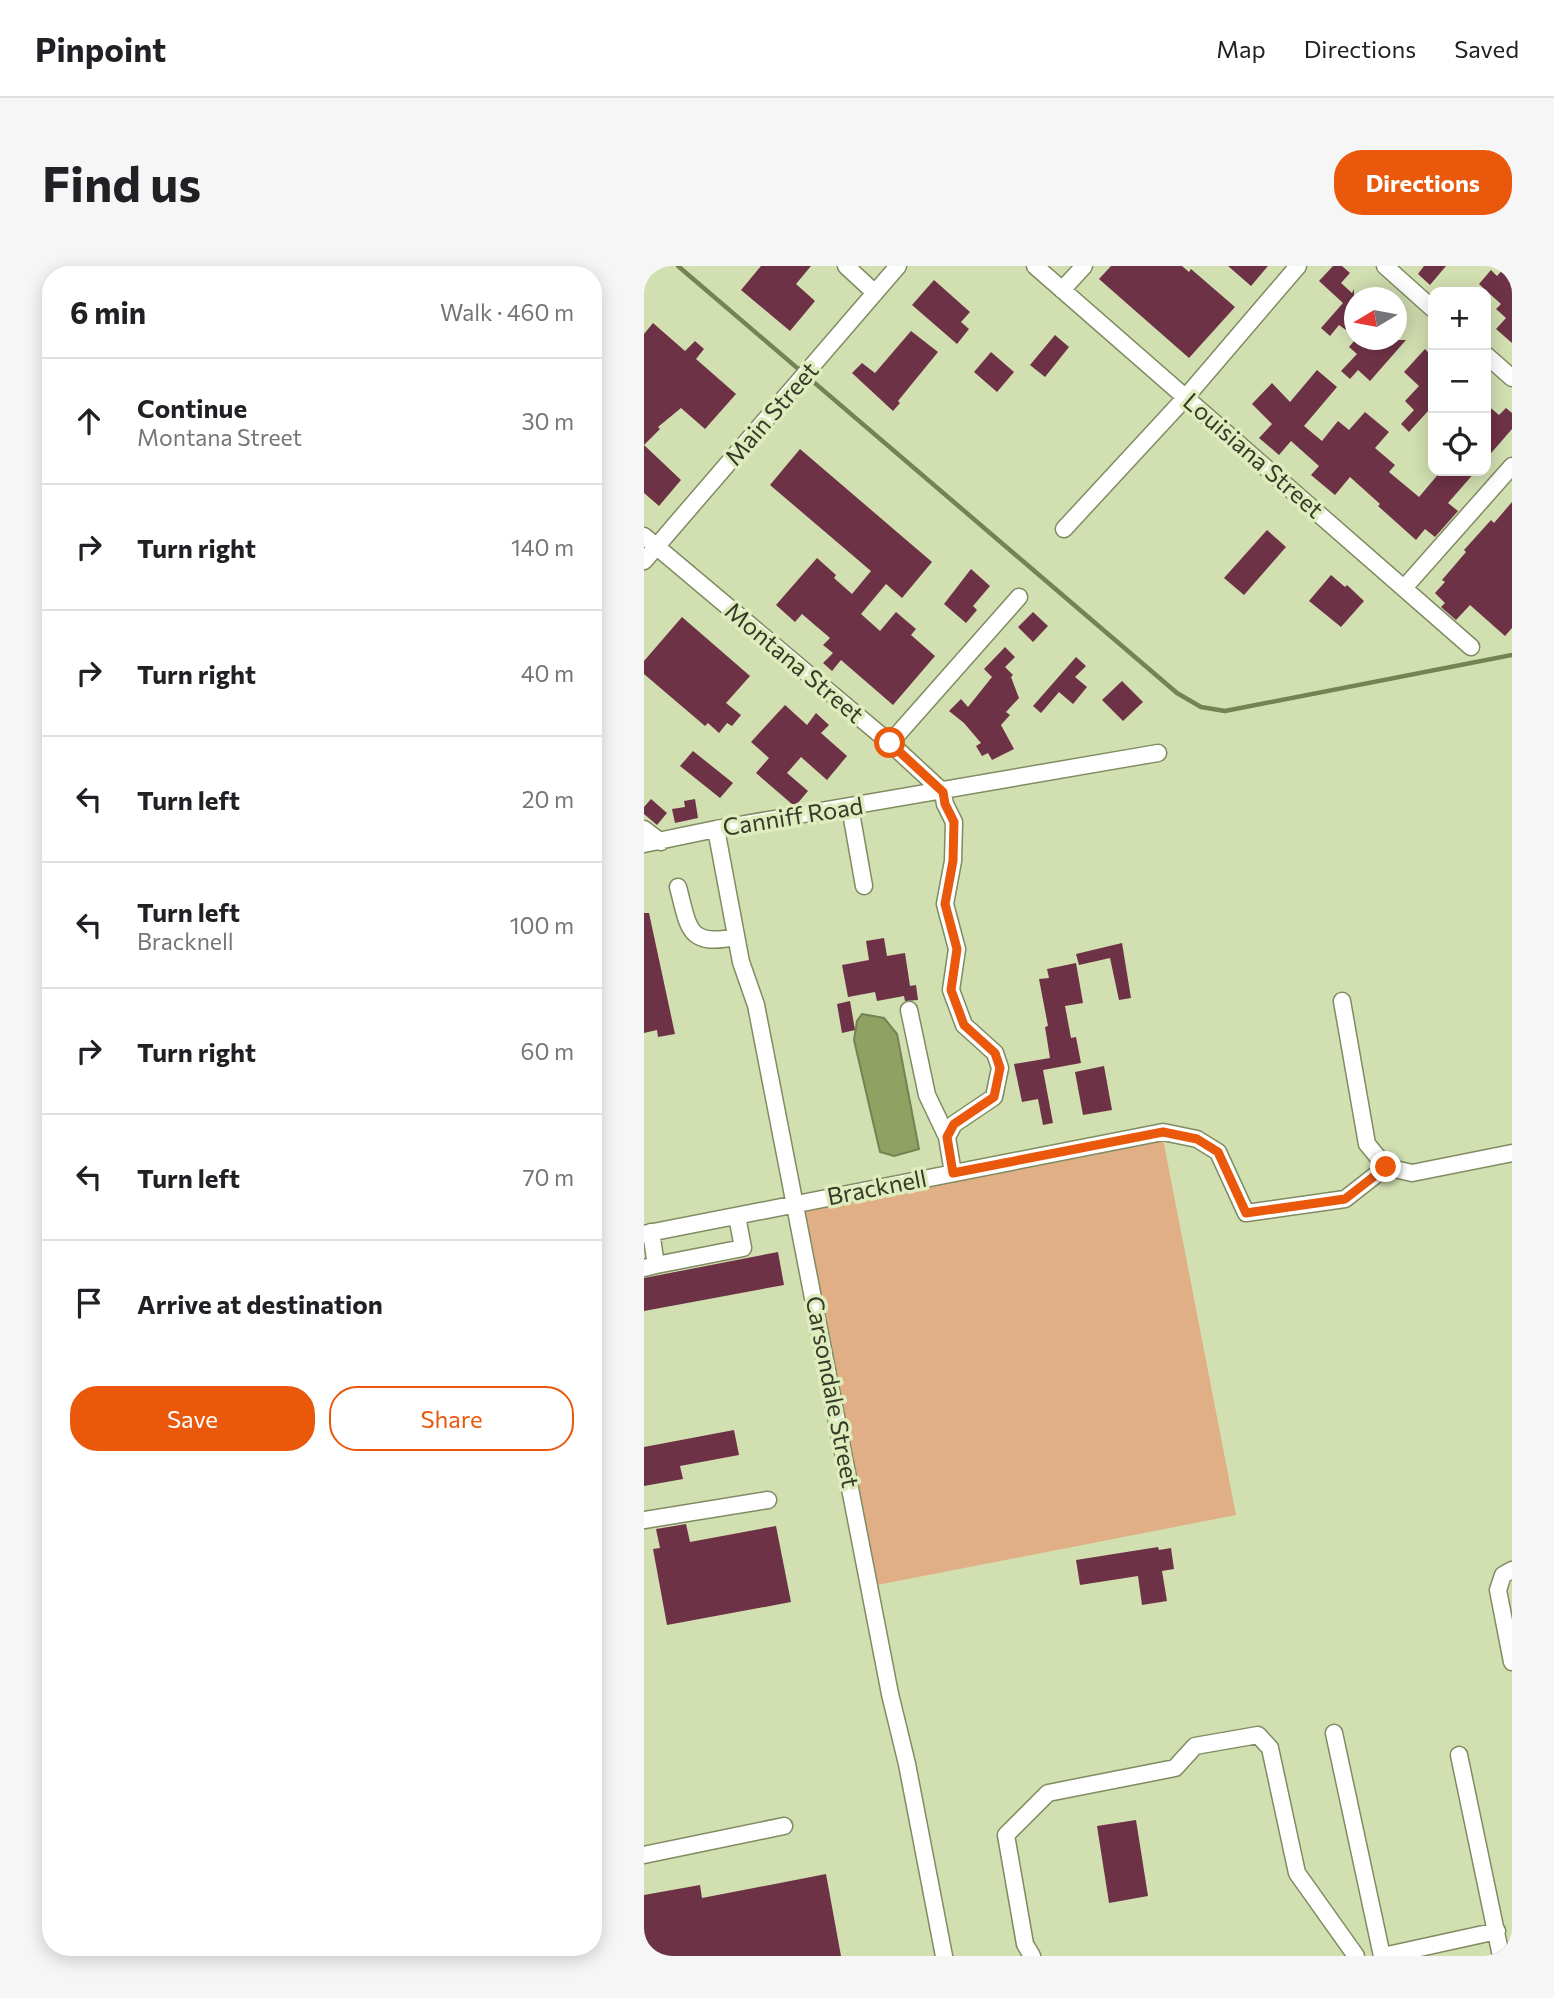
<!DOCTYPE html>
<meta charset="utf-8">
<style>
body{margin:0;font-family:Commissioner,sans-serif;background:#f6f6f6;color:#202124}
.controls{position:absolute;right:21px;top:21px;display:grid;overflow:hidden;border-radius:14px;box-shadow:0 4px 18px #0003}
.controls button{width:63px;height:63px;display:grid;place-items:center;padding:0;border:0;border-bottom:2px solid #e0e0e0;background:#fff;color:#202124;font:35px sans-serif}
.compass{position:absolute;left:700px;top:21px;width:63px;height:63px;border-radius:50%;background:#fff;box-shadow:0 4px 18px #0003;rotate:260deg}
.stop{position:absolute;width:21px;height:21px;margin:-16px;border:5px solid #ea580c;border-radius:50%;background:#fff}
.stop.end{background:#ea580c;border-color:#fff;box-shadow:0 2px 7px #0008}
.list{margin:0;padding:0;list-style:none}
h2{display:flex;justify-content:space-between;align-items:center;height:91px;margin:0;padding:0 28px;font-size:30px}
h2 small{font-size:23px;font-weight:400;color:#757577}
.list li{display:grid;grid-template-columns:46px 1fr auto;gap:21px;align-items:center;box-sizing:border-box;height:126px;padding:0 28px;border-top:2px solid #e0e0e0}
.list b{display:block;font-size:26px;white-space:nowrap}
.list p{margin:0;font-size:23px;white-space:nowrap;color:#757577}
.list em{font-size:23px;font-style:normal;color:#757577}
.actions{display:flex;gap:14px;padding:21px 28px}
.actions a{flex:1;padding:16px 0;border:2px solid #ea580c;border-radius:28px;text-align:center;font-size:24px;color:#ea580c}
.actions .main{background:#ea580c;color:#fff}
.icon{flex:none;width:38px;height:38px;fill:none;stroke:currentColor;stroke-width:2;stroke-linecap:round;stroke-linejoin:round}
.map{position:relative;flex:none;width:868px;height:1690px;overflow:hidden;border-radius:28px}
header{display:flex;align-items:center;gap:42px;box-sizing:border-box;height:98px;padding:0 35px;background:#fff;border-bottom:2px solid #e0e0e0}
header strong{font-size:33px}
nav{display:flex;gap:38px;margin-inline-start:auto;font-size:24px}
.intro{display:flex;align-items:center;justify-content:space-between;box-sizing:border-box;height:168px;padding:0 42px}
h1{margin:0;font-size:49px}
.button{padding:18px 32px;border-radius:28px;background:#ea580c;color:#fff;font-size:24px;font-weight:700}
main{display:flex;gap:42px;padding:0 42px}
aside{flex:1;background:#fff;border-radius:28px;box-shadow:0 4px 18px #0003}
.map>svg:first-child{display:block}
.green{fill:#e0af86}
.water{fill:#90a162;stroke:#758251;stroke-width:2}
.lines{fill:none;stroke-linecap:round;stroke-linejoin:round}
.stream{stroke:#758251;stroke-width:4.5}
.building{fill:#6e3246}
.minor-casing{stroke:#7f8b60;stroke-width:19}
.minor{stroke:#fff;stroke-width:16}
.route{stroke:#ea580c;stroke-width:9}
.labels{text-anchor:middle;stroke-width:7;stroke-linejoin:round;paint-order:stroke}
.street-label{font-size:24px;fill:#353b28;stroke:#dfecbe}
</style>
<header>
<strong>Pinpoint</strong>
<nav><a>Map</a><a>Directions</a><a>Saved</a></nav>
</header>
<div class="intro"><h1>Find us</h1><a class="button">Directions</a></div>
<main>
<aside>
<h2>6 min<small>Walk · 460 m</small></h2>
<ul class="list">
<li><svg class="icon" aria-label="ahead" viewBox="0 0 24 24"><path d="M12 20V5M6 11l6-6 6 6"/></svg><div><b>Continue</b><p>Montana Street</p></div><em>30 m</em></li>
<li><svg class="icon" aria-label="right" viewBox="0 0 24 24"><path d="M7 20v-9h11M14 6l5 5-5 5"/></svg><div><b>Turn right</b></div><em>140 m</em></li>
<li><svg class="icon" aria-label="right" viewBox="0 0 24 24"><path d="M7 20v-9h11M14 6l5 5-5 5"/></svg><div><b>Turn right</b></div><em>40 m</em></li>
<li><svg class="icon" aria-label="left" viewBox="0 0 24 24"><path d="M17 20v-9H6M10 6l-5 5 5 5"/></svg><div><b>Turn left</b></div><em>20 m</em></li>
<li><svg class="icon" aria-label="left" viewBox="0 0 24 24"><path d="M17 20v-9H6M10 6l-5 5 5 5"/></svg><div><b>Turn left</b><p>Bracknell</p></div><em>100 m</em></li>
<li><svg class="icon" aria-label="right" viewBox="0 0 24 24"><path d="M7 20v-9h11M14 6l5 5-5 5"/></svg><div><b>Turn right</b></div><em>60 m</em></li>
<li><svg class="icon" aria-label="left" viewBox="0 0 24 24"><path d="M17 20v-9H6M10 6l-5 5 5 5"/></svg><div><b>Turn left</b></div><em>70 m</em></li>
<li><svg class="icon" aria-label="arrive" viewBox="0 0 24 24"><path d="M6 21V4h12l-3 4 3 4H6"/></svg><div><b>Arrive at destination</b></div></li>
</ul>
<div class="actions"><a class="main">Save</a><a>Share</a></div>
</aside>
<div class="map">
<svg width="868" height="1690" viewBox="0 0 868 1690">
<rect width="100%" height="100%" fill="#d2dfb1"/>
<!-- green -->
<path class="green" d="M519 873 592 1249 233 1319 160 943Z"/>
<!-- water -->
<path class="water" d="M218 748 240 752 253 768 275 883 250 890 236 886 210 774 213 755Z"/>
<g class="lines">
<!-- stream -->
<path class="stream" d="M34 0 533 427 557 441 581 445 868 389"/>
</g>
<!-- building -->
<path class="building" d="M117 0H167L152 18 171 35 146 65 97 24Z
M467 0H538L545 6 547 3 591 41 545 92 455 13Z
M584 0H624L607 20Z
M689 0H698L706 7 697 17 708 27 710 23V54L702 64 695 59 686 70 677 62 699 37 675 15Z
M780 0H802L786 19 774 8Z
M862 0H868V77L852 63 862 52 852 43 857 38 835 18 847 4 853 10Z
M290 14 326 46 317 56 325 63 313 78 268 39Z
M9 57 41 85 51 75 60 83 52 93 92 128 61 163 37 142 14 161 16 163 0 179 37 214 15 240 0 227V68Z
M267 65 294 86 254 135 256 137 249 145 208 107 218 97 231 107Z
M411 69 425 81 401 111 386 99Z
M711 74H762L726 115 714 104 706 113 697 105 713 88 705 81Z
M781 83 789 91V150L784 145 765 166 757 158 770 144 761 135 775 120 760 106Z
M347 86 370 106 353 126 330 106Z
M673 104 693 121 660 160 678 175 694 155 705 164 721 146 745 166 731 182 751 199 745 206 775 231 797 205H832L804 237 814 245 791 271 781 263 772 274 734 240 736 238 706 211 691 229 667 209 675 200 647 175 635 189 615 172 628 158 608 138 628 117 646 136Z
M842 138 855 149 862 142 868 147V163L842 193Z
M156 183 288 296 258 332 242 318 217 348 236 365 252 346 272 363 267 369 291 390 249 439 197 394 188 405 179 397 189 387 179 379 186 372 158 348 151 356 132 339 173 292 192 309 190 312 208 328 227 305 126 219Z
M868 236V362L861 370 826 339 812 354 797 341 801 337 791 327 801 316 798 314 822 286 820 284 847 254 850 257Z
M623 264 642 281 600 329 580 312Z
M327 303 346 320 329 340 333 344 322 357 300 338Z
M687 309 701 321 703 319 720 335 697 361 665 335Z
M389 346 404 360 389 376 374 361Z
M38 351 106 410 82 437 97 449 88 460 83 457 75 467 64 457 61 460 0 408V395Z
M361 381 371 391 361 401 369 409 367 411 375 432 362 446 366 449 357 459 370 483 348 494 344 487 338 490 332 480 337 477 320 457 305 445 317 433 324 441 348 411 340 403Z
M432 391 442 400 431 411 443 421 429 438 415 426 397 447 389 440Z
M478 415 499 436 479 455 458 434Z
M141 439 163 459 172 447 185 459 177 467 203 490 183 514 157 491 143 507 164 525 153 538 149 539 112 507 125 492 107 476Z
M49 485 89 517 76 532 36 500Z
M7 533 23 547 13 559 0 548V541Z
M51 533 54 552 31 557 28 543 41 541 40 535Z
M0 647H5L31 768 14 771 13 764 0 767Z
M240 672 243 690 261 687 266 720 272 719 274 734 261 735 260 730 233 735 231 726 204 731 198 699 225 694 222 675Z
M478 677 487 732 475 734 466 692 435 699 432 688Z
M432 697 439 737 421 740 427 772 432 771 437 797 399 804 409 857 399 859 394 833 378 836 370 798 406 792 401 761 404 760 395 713 405 712 403 703Z
M206 735 211 764 198 767 193 738Z
M460 800 468 844 439 849 431 806Z
M134 986 140 1019 0 1045V1012Z
M90 1164 95 1189 36 1200 39 1213 0 1220V1181Z
M42 1258 46 1276 132 1260 147 1336 23 1359 9 1283 16 1282 12 1263Z
M514 1281 515 1284 527 1282 530 1303 518 1305 523 1335 498 1339 494 1310 436 1319 432 1294Z
M492 1554 504 1630 465 1637 453 1560Z
M182 1608 197 1690H0V1629L56 1619 58 1632Z"/>
<g class="lines">
<!-- minor casing -->
<g class="minor-casing">
<path id="minor" d="M202 0 231 27
M391 0 827 381
M741 0 789 43
M418 24 440 0
M842 89 868 112
M420 263 542 131 654 0
M0 270 246 477 299 526
M0 295 254 0
M760 322 868 200
M246 477 375 331
M299 526 301 538 310 556 309 595 301 638 313 683 307 724 320 759 351 787 356 802 350 831 310 858 303 871 309 907
M206 541 220 620
M0 563 17 576
M72 563 97 696 112 739 246 1428 263 1498 300 1690
M0 578 72 563 514 487
M34 621C45 662 43 681 92 671
M698 735 723 878 742 901
M265 744 283 829 303 871
M0 968 519 866 553 873 574 886 602 947 701 933 742 901 768 907 868 887
M12 999 99 982 93 950
M0 1002 12 999 7 966
M0 1254 124 1234
M868 1304 859 1309 854 1324 868 1396
M690 1467 738 1690
M815 1489 857 1690
M0 1589 140 1560
M388 1690 381 1678 362 1569 404 1527 531 1502 551 1480 614 1469 626 1482 653 1607 712 1690
M739 1690 853 1665"/>
</g>
<!-- minor -->
<use href="#minor" class="minor"/>
</g>
<g class="lines">
<!-- route -->
<path class="route" d="M246 477 299 526 301 538 310 556 309 595 301 638 313 683 307 724 320 759 351 787 356 802 350 831 310 858 303 871 309 907 519 866 553 873 574 886 602 947 701 933 742 901"/>
</g>
<g class="labels">
<!-- street labels -->
<g class="street-label">
<text transform="translate(128 148) rotate(-49)" y="8">Main Street</text>
<text transform="translate(609 190) rotate(41)" y="8">Louisiana Street</text>
<text transform="translate(150 397) rotate(40)" y="8">Montana Street</text>
<text transform="translate(149 551) rotate(-9)" y="8">Canniff Road</text>
<text transform="translate(233 922) rotate(-11)" y="8">Bracknell</text>
<text transform="translate(188 1126) rotate(79)" y="8">Carsondale Street</text>
</g>
</g>
</svg>
<div class="controls">
<button>+</button>
<button>−</button>
<button><svg class="icon" aria-label="locate" viewBox="0 0 24 24"><circle cx="12" cy="12" r="6"/><path d="M12 2v4M12 18v4M2 12h4M18 12h4"/></svg></button>
</div>
<svg class="compass" viewBox="-18 -18 36 36"><path d="M0-13l5 13h-10z" fill="#e53935"/><path d="M0 13l5-13h-10z" fill="#757577"/></svg>
<div class="stop" style="left:246px;top:477px"></div>
<div class="stop end" style="left:742px;top:901px"></div>
</div>
</main>
